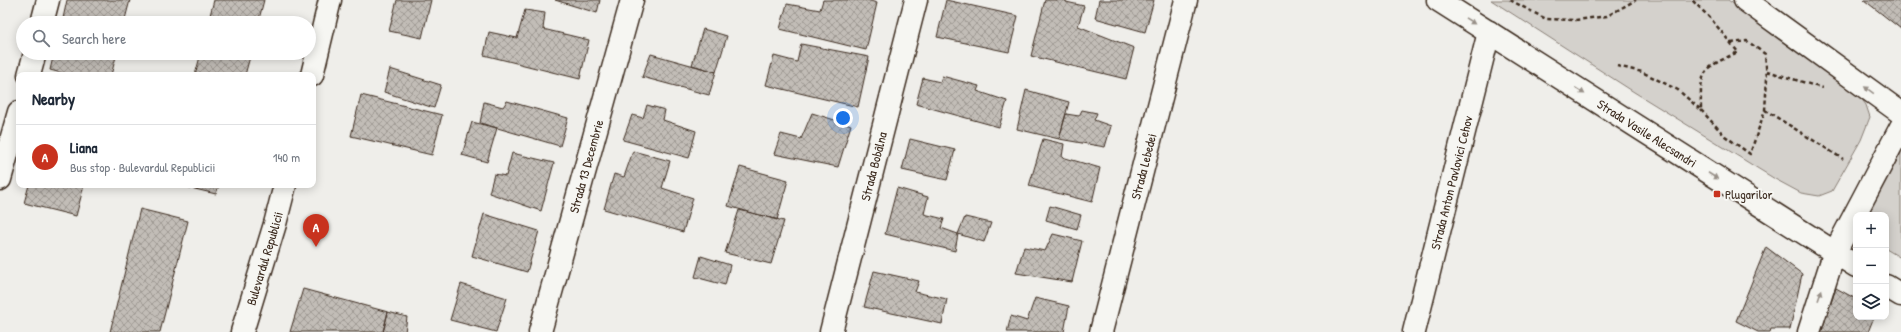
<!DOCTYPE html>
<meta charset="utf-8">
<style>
body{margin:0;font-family:"Patrick Hand",sans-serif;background:#f2f2f3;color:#1f2937}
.controls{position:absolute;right:12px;bottom:12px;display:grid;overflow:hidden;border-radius:8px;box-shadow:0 2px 10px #0003}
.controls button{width:36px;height:36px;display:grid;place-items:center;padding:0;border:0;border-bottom:1px solid #e0e1e3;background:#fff;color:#1f2937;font:20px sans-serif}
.you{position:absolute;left:843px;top:118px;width:14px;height:14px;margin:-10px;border:3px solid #fff;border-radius:50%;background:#1a73e8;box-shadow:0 0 0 6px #1a73e833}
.badge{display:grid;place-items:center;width:26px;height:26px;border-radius:50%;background:#c8321e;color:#fff;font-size:13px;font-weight:700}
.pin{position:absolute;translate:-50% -33px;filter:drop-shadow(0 1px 2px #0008)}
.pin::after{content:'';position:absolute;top:21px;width:14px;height:12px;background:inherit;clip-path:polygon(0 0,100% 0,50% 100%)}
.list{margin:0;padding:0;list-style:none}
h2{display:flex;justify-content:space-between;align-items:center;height:52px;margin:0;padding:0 16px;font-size:17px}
h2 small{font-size:13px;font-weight:400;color:#747a83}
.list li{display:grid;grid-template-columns:26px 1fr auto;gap:12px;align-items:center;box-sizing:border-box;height:64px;padding:0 16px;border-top:1px solid #e0e1e3}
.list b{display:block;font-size:15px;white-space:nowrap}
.list p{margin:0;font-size:13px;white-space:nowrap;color:#747a83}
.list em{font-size:13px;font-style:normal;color:#747a83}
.icon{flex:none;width:22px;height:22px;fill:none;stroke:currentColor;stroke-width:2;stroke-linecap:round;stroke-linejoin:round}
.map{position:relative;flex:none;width:1901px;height:332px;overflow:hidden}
.search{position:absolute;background:#fff;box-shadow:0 2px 10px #0003;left:16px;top:16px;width:300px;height:44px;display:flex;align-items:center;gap:10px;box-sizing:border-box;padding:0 14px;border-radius:22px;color:#747a83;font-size:15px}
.panel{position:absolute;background:#fff;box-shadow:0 2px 10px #0003;left:16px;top:72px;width:300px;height:116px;border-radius:8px}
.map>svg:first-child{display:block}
.green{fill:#d4d1cc;stroke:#887e75}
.building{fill:url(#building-cross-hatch);stroke:#3b2a1e}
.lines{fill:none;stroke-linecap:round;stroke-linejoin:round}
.street-casing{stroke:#3b2a1e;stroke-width:25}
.secondary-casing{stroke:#3b2a1e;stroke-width:25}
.path{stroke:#3b2a1e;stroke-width:2.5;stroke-dasharray:4 3;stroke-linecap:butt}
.street{stroke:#f6f6f2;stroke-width:22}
.secondary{stroke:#f6f6f2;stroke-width:22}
.oneway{fill:#989088}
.poi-dot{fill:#c8321e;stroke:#f6f6f2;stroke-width:1.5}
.labels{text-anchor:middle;stroke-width:4;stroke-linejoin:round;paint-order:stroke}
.street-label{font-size:13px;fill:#3b2a1e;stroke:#f6f6f2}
.poi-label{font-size:13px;fill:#3b2a1e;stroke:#f6f6f2;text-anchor:start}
</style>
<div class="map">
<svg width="1901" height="332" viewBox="0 0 1901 332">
<defs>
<pattern id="building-cross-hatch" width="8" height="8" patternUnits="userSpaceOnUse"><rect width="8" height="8" fill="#c2bdb7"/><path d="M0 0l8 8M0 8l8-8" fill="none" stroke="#9f9a94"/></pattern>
</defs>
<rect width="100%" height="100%" fill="#efeeea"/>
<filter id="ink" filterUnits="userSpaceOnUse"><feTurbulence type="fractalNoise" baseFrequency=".025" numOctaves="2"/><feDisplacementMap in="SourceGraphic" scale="8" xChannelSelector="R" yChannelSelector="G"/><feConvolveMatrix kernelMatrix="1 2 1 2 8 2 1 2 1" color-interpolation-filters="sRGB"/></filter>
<g filter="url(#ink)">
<!-- green -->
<path class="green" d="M1491 0H1728L1856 91 1866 105 1870 117 1861 140 1832 191 1819 196 1801 193 1775 179 1634 92Z
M1901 149V258L1886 249V215H1867Z"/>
<!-- building -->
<path class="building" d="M67 0H130L124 23H62Z
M214 0H264L258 23H208Z
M397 0H431L422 38 389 31Z
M555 0H600L597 13Z
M823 0H867L877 3 866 50 780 29 787 4 820 10Z
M946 0 1018 16 1009 52 937 37Z
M1045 0H1066V2L1084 6 1078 26 1134 48 1126 79 1031 56Z
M1099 0H1154L1145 32 1095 18Z
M1864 0H1901V29Z
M525 10 545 13 543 29 589 40 580 79 484 55 489 32 517 38Z
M703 29 727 36 716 72 692 65Z
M801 44 869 57 858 107 766 85 774 56 797 62Z
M54 53H117L111 75H69L50 70Z
M201 53H251L245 75H195Z
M651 54 716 72 709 95 642 77Z
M390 69 441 85 434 108 384 92Z
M942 76 979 86 977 91 1007 101 999 127 916 104 923 78 940 82Z
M1026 90 1069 102 1059 139 1017 129Z
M361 95 442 115 432 155 351 136Z
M507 101 568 118 560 146 480 123 484 102 503 107Z
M647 105 665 110 663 120 696 131 689 158 623 140 632 115 643 118Z
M1082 110 1097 113 1094 120 1111 126 1105 147 1059 139 1066 114 1079 116Z
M812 113 851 125 838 167 774 154 781 134 801 139Z
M472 122 497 128 487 162 462 155Z
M910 139 955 150 947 180 902 170Z
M1043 139 1064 144 1062 157 1100 168 1092 202 1029 186Z
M633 151 670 161 662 188 693 198 683 232 604 209 614 174 624 177Z
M512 153 554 163 541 211 489 193 494 174 506 176Z
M740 167 788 180 777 220 728 206Z
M29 185H84L76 216 24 203Z
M178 185H219L216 194Z
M897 188 928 197 924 214 944 219 941 228 958 234 955 251 885 234Z
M1050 206 1081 215 1077 229 1046 220Z
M140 209 188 221 160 332H110Z
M739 210 784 221 771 264 725 253Z
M484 214 539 231 527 272 472 256Z
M965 217 991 223 984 242 958 234Z
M1053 234 1082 241 1072 282 1016 273 1024 247 1045 251Z
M1766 247 1802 274 1790 329H1771L1770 332H1758L1736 321Z
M701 256 730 265 725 285 695 277Z
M874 271 919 281 915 292 947 299 942 324 864 307Z
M461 284 507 298 496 332 450 320Z
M1836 288 1856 299V317H1874L1868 332H1821Z
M303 289 388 312 383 332H290Z
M1035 298 1069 306 1064 332H1007L1011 316 1027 321Z
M388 312 407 317 405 332H383Z"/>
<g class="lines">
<!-- street casing -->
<g class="street-casing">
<g id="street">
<path d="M42 23 48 0"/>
<path d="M29 75 35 53"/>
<path d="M0 179 19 112"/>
<path id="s1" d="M540 332 632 0"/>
<path id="s2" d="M831 332 916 0"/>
<path id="s3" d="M1101 332 1186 0"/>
<path id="s4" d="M1414 332 1489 32"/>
<path d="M1809 332 1834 254"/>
</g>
</g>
<!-- secondary casing -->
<g class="secondary-casing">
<g id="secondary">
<path id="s5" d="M1438 0 1856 266"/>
<path d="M1745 0 1901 113"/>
<path d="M312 75 330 0"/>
<path d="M1834 254 1901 127"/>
<path d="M1886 286 1901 295"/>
<path id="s6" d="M242 332 275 224 285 185"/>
</g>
</g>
<!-- path -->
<path class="path" d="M1510 0 1546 19 1576 20 1607 16 1636 0
M1731 43 1747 41 1765 54 1767 78 1765 110
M1617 66 1642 72 1678 90 1701 110C1700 70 1702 69 1738 52L1711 19 1692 0
M1767 71 1822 88
M1701 110 1725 136 1750 154 1765 110 1843 159"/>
<!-- street -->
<use href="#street" class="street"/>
<!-- secondary -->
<use href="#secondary" class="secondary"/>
</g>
<!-- one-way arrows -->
<defs><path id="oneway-solid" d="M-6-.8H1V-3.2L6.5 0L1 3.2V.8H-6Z"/></defs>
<g class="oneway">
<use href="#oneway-solid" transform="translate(1470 21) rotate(32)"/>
<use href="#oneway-solid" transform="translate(1869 90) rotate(-144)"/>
<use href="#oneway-solid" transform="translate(1580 91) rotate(33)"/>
<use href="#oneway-solid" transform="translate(1713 176) rotate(33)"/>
<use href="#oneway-solid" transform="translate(1820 295) rotate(-71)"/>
</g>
</g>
<!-- markers -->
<rect class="poi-dot" x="1713" y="190" width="8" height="8" rx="2"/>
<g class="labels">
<!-- street labels -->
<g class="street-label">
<text dy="5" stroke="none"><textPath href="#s5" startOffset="248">Strada Vasile Alecsandri</textPath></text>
<text dy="5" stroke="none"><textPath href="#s1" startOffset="172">Strada 13 Decembrie</textPath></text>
<text dy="5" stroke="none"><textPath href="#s2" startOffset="171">Strada Bobâlna</textPath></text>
<text dy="5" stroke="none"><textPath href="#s3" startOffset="171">Strada Lebedei</textPath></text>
<text dy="5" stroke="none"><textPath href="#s4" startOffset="154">Strada Anton Pavlovici Cehov</textPath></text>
<text dy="5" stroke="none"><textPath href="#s6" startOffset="77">Bulevardul Republicii</textPath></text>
</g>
<!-- poi labels -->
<g class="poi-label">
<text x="1725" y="199">Plugarilor</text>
</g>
</g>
</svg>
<div class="controls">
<button>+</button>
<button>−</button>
<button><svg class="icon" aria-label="layers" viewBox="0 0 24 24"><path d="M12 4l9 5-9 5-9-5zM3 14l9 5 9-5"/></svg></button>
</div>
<div class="you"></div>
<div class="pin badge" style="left:316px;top:247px">A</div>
<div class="search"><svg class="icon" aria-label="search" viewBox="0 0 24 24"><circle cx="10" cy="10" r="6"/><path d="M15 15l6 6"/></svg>Search here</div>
<section class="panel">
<h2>Nearby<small></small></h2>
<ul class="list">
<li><span class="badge">A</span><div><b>Liana</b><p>Bus stop · Bulevardul Republicii</p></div><em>140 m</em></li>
</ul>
</section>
</div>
